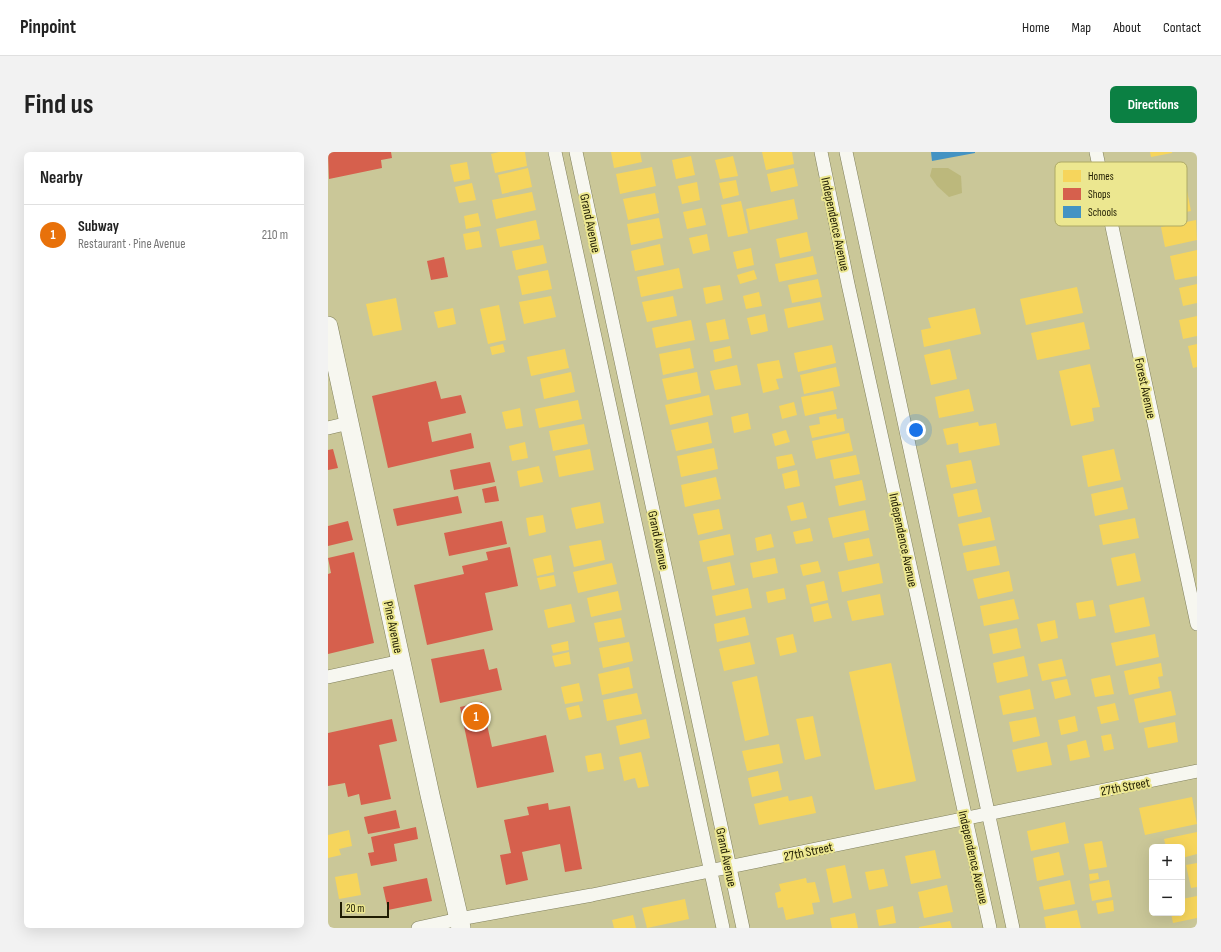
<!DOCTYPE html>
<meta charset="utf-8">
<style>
body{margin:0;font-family:"Sofia Sans Condensed",sans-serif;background:#f2f2f2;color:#222}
.controls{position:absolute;right:12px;bottom:12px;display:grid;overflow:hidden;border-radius:6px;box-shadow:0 4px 16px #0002}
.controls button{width:36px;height:36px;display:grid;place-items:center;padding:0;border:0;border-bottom:1px solid #e0e0e0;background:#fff;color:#222;font:20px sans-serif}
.scale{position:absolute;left:12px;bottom:10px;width:49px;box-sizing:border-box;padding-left:4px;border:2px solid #1f1c02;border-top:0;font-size:11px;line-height:14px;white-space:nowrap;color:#1f1c02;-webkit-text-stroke:3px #ece790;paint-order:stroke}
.you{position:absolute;left:588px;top:278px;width:14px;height:14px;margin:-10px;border:3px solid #fff;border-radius:50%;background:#1a73e8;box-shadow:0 0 0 6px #1a73e833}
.badge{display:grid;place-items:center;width:26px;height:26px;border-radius:50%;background:#0b8043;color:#fff;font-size:13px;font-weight:700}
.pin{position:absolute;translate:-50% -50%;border:2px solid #fff;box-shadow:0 1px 4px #0006}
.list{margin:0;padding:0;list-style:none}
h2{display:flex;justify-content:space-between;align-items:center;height:52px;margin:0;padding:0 16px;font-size:17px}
h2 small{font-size:13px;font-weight:400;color:#767676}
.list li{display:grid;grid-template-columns:26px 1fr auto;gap:12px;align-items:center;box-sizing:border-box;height:60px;padding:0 16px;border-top:1px solid #e0e0e0}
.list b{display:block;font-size:15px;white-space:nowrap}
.list p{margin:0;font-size:13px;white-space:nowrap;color:#767676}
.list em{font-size:13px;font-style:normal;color:#767676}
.map{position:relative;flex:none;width:869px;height:776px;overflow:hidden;border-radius:6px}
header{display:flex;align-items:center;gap:24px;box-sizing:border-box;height:56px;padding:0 20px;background:#fff;border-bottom:1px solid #e0e0e0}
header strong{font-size:19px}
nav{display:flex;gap:22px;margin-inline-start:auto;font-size:14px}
.intro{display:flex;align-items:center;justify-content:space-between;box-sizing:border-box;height:96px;padding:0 24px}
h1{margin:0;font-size:28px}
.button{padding:10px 18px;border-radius:6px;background:#0b8043;color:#fff;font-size:14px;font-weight:700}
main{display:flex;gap:24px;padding:0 24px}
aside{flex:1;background:#fff;border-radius:6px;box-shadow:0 4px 16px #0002}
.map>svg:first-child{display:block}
.green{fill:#bcb87c}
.homes{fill:#f6d55c}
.shops{fill:#d6604d}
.schools{fill:#4393c3}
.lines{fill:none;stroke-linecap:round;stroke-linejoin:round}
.minor-casing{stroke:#81805d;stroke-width:14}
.secondary-casing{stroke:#81805d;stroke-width:20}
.minor{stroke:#f7f7f0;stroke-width:13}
.secondary{stroke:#f7f7f0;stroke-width:19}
.labels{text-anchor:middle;stroke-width:4;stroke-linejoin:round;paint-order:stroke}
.street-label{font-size:13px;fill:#1f1c02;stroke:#ece790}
.key{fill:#ece790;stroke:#aeaa65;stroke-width:1}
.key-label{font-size:11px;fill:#1f1c02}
</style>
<header>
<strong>Pinpoint</strong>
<nav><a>Home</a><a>Map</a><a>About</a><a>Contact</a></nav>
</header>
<div class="intro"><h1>Find us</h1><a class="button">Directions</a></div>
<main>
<aside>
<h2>Nearby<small></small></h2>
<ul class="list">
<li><span class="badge" style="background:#e8710a">1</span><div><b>Subway</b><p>Restaurant · Pine Avenue</p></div><em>210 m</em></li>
</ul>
</aside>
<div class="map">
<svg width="869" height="776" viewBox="0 0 869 776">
<rect width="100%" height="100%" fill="#cac798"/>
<!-- green -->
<path class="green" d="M604 16H620L633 24 634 41 621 45 609 34 602 24Z"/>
<!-- homes -->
<path class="homes" d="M171 0H197L199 14 167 21 163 2Z
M283 0H312L314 10 286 16Z
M434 0H464L466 12 438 18Z
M822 0H844V1L823 5Z
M363 4 367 23 348 27 344 8Z
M405 4 410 24 392 27 387 8Z
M139 10 142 27 126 30 122 13Z
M324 15 328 34 292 42 288 22Z
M200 16 204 35 174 42 170 23Z
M466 16 470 34 443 40 439 22Z
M408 28 411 43 395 47 391 31Z
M369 30 372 48 354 52 350 34Z
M144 31 148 48 131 51 127 35Z
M859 39 863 59 833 65 828 45Z
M204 40 208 58 168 67 164 48Z
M327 41 331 61 300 68 295 47Z
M466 47 470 67 422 78 418 57Z
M413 49 420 81 400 85 393 53Z
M374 56 378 73 359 77 355 60Z
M150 61 153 74 138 77 136 64Z
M331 66 335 86 303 93 299 72Z
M208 68 212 87 172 95 168 77Z
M868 68 869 88 837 95 833 75Z
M151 79 154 95 138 98 135 82Z
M479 80 483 99 452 106 448 87Z
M379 82 382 98 365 102 361 86Z
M332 92 336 113 307 119 303 99Z
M215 93 219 111 188 118 184 99Z
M423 96 426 113 409 117 405 100Z
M869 98V124L847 128 842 104Z
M485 104 489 122 451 130 447 112Z
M351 116 355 136 313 145 309 125Z
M220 118 224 137 194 143 190 124Z
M426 118 429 127 412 132 409 123Z
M490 127 494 145 464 151 460 133Z
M869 132V151L855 154 851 136Z
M392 133 395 148 378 152 375 136Z
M749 135 755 161 698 173 692 147Z
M431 140 434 154 418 157 415 144Z
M223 144 228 165 196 172 191 150Z
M345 144 349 164 319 170 314 150Z
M68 146 74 178 45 184 38 152Z
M492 150 496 168 460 176 456 157Z
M171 153 178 188 160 192 152 157Z
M125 156 128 172 110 176 106 160Z
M647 156 653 182 596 195 593 178 603 176 600 166Z
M437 162 440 179 423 183 419 166Z
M869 164V184L855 187 851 168Z
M397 167 401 187 382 190 378 171Z
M363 168 367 188 328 196 324 176Z
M756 170 762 197 709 208 703 181Z
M175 192 177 200 164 203 162 195Z
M869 192V215L865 216 860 194Z
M504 193 508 211 470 220 466 201Z
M402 194 404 206 387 210 385 198Z
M362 196 366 216 335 223 331 202Z
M237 197 241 216 203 224 199 205Z
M622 197 629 227 603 233 596 203Z
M451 208 455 226 448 227 451 237 435 241 429 212Z
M762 212 772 255 764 256 766 269 743 274 731 219Z
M409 213 413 233 387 238 382 219Z
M508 215 512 234 476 242 472 223Z
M243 220 247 240 216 247 212 227Z
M369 220 373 241 339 248 334 227Z
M641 237 646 259 611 266 607 245Z
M505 239 509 257 477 264 473 245Z
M381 243 385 263 342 273 337 253Z
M250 248 254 267 211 276 207 257Z
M466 250 469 263 454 267 451 254Z
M192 256 195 274 178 277 174 260Z
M420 261 423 277 406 281 403 265Z
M508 262 509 267 515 266 517 279 484 286 481 274 492 272 491 265Z
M380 270 384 291 348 299 343 278Z
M650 270 651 274 668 271 672 293 631 301 630 291 619 293 615 277Z
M256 272 260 292 225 299 221 279Z
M458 278 462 290 447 294 444 282Z
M521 281 525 299 488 307 484 289Z
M197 290 200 306 184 309 181 294Z
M386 296 390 317 353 325 349 304Z
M262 297 266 318 231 325 227 304Z
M786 297 793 328 760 335 754 304Z
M464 302 467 313 450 317 448 305Z
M528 303 532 322 506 327 502 308Z
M643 308 648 331 623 336 618 313Z
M211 314 215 330 192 335 189 319Z
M469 318 472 334 457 337 454 322Z
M388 325 393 347 357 355 353 333Z
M534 328 538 348 511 354 507 334Z
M795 335 800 357 767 364 763 342Z
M649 337 654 360 630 365 625 342Z
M272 350 276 371 248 377 243 356Z
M475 350 479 366 463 369 459 354Z
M391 357 395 377 370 383 365 362Z
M537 358 541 378 505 386 500 366Z
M215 363 218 380 201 384 198 366Z
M662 365 667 388 635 394 630 372Z
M807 366 811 386 775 393 771 373Z
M482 376 485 389 468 392 465 380Z
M402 382 406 403 375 410 371 389Z
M443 382 446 395 429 399 427 386Z
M541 386 545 404 520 409 516 391Z
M273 388 277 408 246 415 241 394Z
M668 394 672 413 639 419 635 401Z
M807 401 813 429 789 434 783 406Z
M223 403 226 420 209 424 205 407Z
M447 406 450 421 425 426 422 411Z
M490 409 493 420 475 424 472 413Z
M402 410 407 433 384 438 379 415Z
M284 411 289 432 250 441 245 420Z
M551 411 555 431 514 440 510 420Z
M681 419 685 439 650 447 645 427Z
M226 423 228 434 212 438 209 426Z
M496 429 500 448 482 452 478 433Z
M420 436 424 456 388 464 384 444Z
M456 436 458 447 440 451 438 440Z
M290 439 294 458 263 465 259 446Z
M552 442 556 463 524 469 519 449Z
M816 445 822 474 787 481 781 453Z
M686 447 691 467 656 474 652 454Z
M765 448 768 464 751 467 748 451Z
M500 451 504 466 486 470 483 455Z
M243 452 247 470 220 476 216 458Z
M417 465 421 483 389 490 386 472Z
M293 466 297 485 270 490 266 471Z
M727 468 730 486 713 490 709 472Z
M689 476 693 496 665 502 661 482Z
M465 482 469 500 452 504 448 486Z
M827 482 831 505 788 514 783 491Z
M240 489 241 498 225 501 223 493Z
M301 490 305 509 275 516 271 496Z
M422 490 427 512 396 519 391 497Z
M241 500 243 512 227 515 224 504Z
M696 504 700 524 669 531 665 511Z
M734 507 738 524 714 529 710 512Z
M563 511 588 629 547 638 521 520Z
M833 511 835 524 830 525 832 536 801 543 796 519Z
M301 515 305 536 274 543 270 522Z
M782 523 786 542 767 545 763 527Z
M429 524 441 583 417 589 404 530Z
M739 527 743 543 727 547 723 530Z
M251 531 255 549 237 552 233 535Z
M702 537 706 557 675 563 671 544Z
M843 539 848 563 811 571 806 547Z
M309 541 314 562 279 569 275 548Z
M787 551 791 568 773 572 769 555Z
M251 553 254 565 241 568 238 556Z
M485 564 493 604 477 608 468 567Z
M747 564 750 579 733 583 730 568Z
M708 565 712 584 685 590 681 570Z
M318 567 322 586 292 593 288 574Z
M847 570 850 590 820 596 816 576Z
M783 582 786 597 776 599 773 584Z
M758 588 762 605 742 609 739 593Z
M719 590 724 613 689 620 684 598Z
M451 592 455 611 419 619 414 599Z
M313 600 321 634 310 636 307 626 296 629 291 605Z
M273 601 276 617 260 620 257 604Z
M450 619 454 638 424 645 420 626Z
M460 644 461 649 484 644 488 661 431 673 426 652Z
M864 645 869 672 817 683 811 656Z
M737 670 741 691 703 699 699 679Z
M21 678 24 694 11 697 13 703 0 706V683Z
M869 680V702L854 706V695H838L836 687Z
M774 689 779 715 761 718 756 692Z
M607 698 613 726 583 732 577 704Z
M731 700 736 723 709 729 705 706Z
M869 711V735L863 736 858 713Z
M517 713 524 746 505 751 498 717Z
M556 717 560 734 541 738 537 720Z
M29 721 33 743 11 747 7 725Z
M770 721 771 727 762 729 761 722Z
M478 726 479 731 487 730 492 750 484 751 486 762 458 768 455 755 450 756 447 741 453 739 451 732Z
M742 728 747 752 716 758 711 735Z
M781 728 784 745 764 749 761 732Z
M619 733 625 760 596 766 590 740Z
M869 744V766L845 771 843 761H854V747Z
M357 747 361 767 319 776 314 756Z
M785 748 786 759 770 762 768 751Z
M565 754 568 771 551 774 548 758Z
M749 758 753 776H718L716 765Z
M527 761 530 776H504L502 766Z
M305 763 308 776H286L284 768Z
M622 769 624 776H591V775Z"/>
<!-- shops -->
<path class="shops" d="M0 0H63L64 6 53 8 54 16 1 27Z
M116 105 120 125 103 128 99 109Z
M108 229 113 247 133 243 138 261 100 270 104 290 143 281 146 296 60 316 44 244Z
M5 297 10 316 0 318V298Z
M162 310 167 330 126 338 122 318Z
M168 334 171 349 157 351 154 337Z
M130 344 134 361 69 374 65 357Z
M20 369 25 388 0 394V374Z
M174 369 179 392 121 404 116 381Z
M182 395 190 434 157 441 165 478 99 493 86 433 136 422 134 414 160 408 158 400Z
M26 400 46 491 0 502V422L3 421 0 406Z
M156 497 161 518 169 516 174 538 112 551 103 507Z
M154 550 164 595 218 583 226 620 149 636 132 555Z
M64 567 69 589 51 593 63 647 33 653 31 642 20 645 17 631 0 634V581Z
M220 651 221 658 242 654 254 717 237 720 232 692 194 700 200 728 178 733 172 703 183 701 176 668 201 663 199 655Z
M68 658 72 676 40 682 36 665Z
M88 675 90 687 66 692 69 709 43 714 40 701 46 700 43 685Z
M99 726 104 749 60 758 55 735Z"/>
<!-- schools -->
<path class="schools" d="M603 0H647V1L604 9Z"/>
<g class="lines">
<!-- minor casing -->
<g class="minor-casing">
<path id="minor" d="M227 0 395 776
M248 0 415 776
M493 0 520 132 662 776
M518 0 685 776
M768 0 869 472
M0 276 21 271
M0 525 73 509
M90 776 131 767 264 743 869 619"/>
</g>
<!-- secondary casing -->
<g class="secondary-casing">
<path id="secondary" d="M0 174 102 643 133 776"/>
</g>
<!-- minor -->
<use href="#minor" class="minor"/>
<!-- secondary -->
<use href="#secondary" class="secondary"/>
</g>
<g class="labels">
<!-- street labels -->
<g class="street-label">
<text transform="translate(263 71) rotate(78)" y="5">Grand Avenue</text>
<text transform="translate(508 72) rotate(78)" y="5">Independence Avenue</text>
<text transform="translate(818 236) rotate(78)" y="5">Forest Avenue</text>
<text transform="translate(331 388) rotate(78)" y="5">Grand Avenue</text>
<text transform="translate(576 388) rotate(78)" y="5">Independence Avenue</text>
<text transform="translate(66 475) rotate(78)" y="5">Pine Avenue</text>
<text transform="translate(797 634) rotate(-11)" y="5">27th Street</text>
<text transform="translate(480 699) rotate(-12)" y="5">27th Street</text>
<text transform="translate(399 705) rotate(78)" y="5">Grand Avenue</text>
<text transform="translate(646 705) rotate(77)" y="5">Independence Avenue</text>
</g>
</g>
<!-- legend -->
<rect x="727" y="10" width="132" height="64" rx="6" class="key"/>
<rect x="735" y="18" width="18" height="12" fill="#f6d55c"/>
<rect x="735" y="36" width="18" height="12" fill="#d6604d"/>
<rect x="735" y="54" width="18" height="12" fill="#4393c3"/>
<g class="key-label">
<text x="760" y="28">Homes</text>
<text x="760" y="46">Shops</text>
<text x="760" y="64">Schools</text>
</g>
</svg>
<div class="controls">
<button>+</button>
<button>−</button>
</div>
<div class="scale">20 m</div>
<div class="you"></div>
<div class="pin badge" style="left:148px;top:565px;background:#e8710a">1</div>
</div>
</main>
